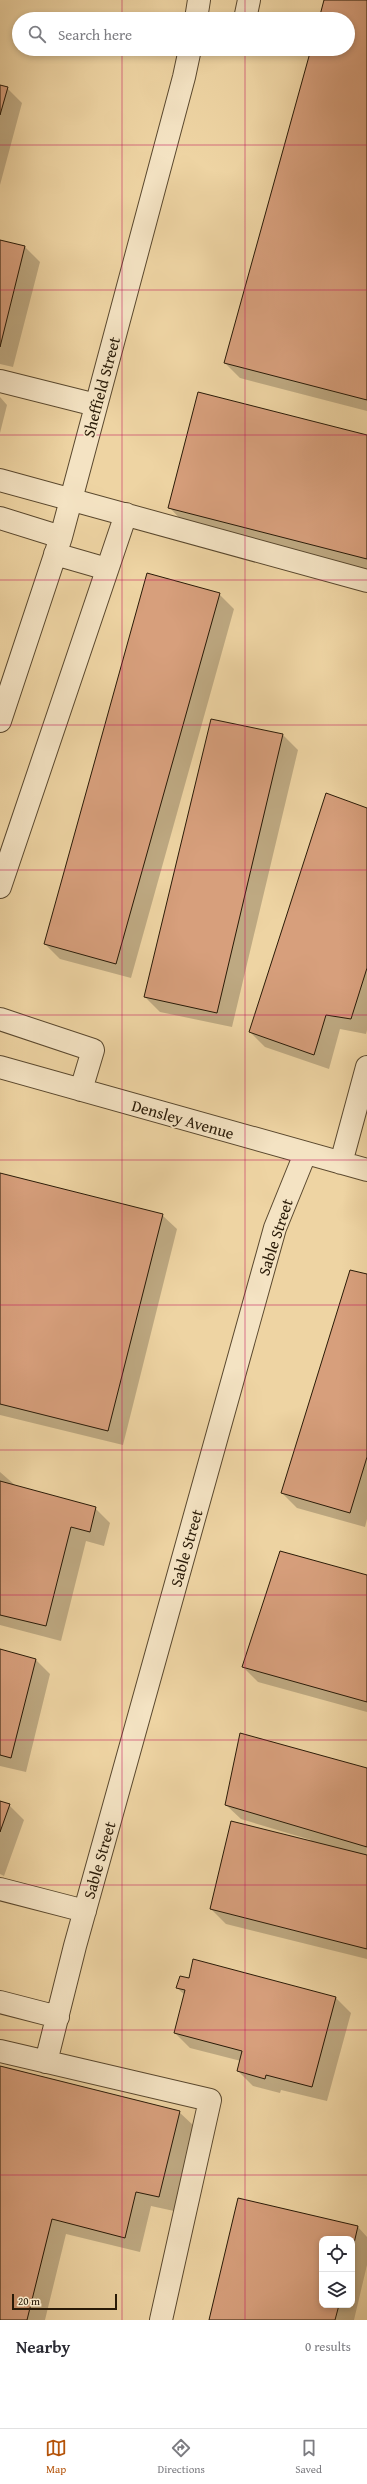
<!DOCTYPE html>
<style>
body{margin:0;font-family:"Gentium Book Plus",serif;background:#f7f7f7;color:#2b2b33}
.controls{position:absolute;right:12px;bottom:12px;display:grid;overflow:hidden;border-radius:8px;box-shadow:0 2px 6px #0003}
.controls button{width:36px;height:36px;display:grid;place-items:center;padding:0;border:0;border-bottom:1px solid #e1e1e2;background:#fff;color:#2b2b33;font:20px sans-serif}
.scale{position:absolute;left:12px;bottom:10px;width:105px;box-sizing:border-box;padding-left:4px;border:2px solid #291a07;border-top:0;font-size:11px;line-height:14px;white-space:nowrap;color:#291a07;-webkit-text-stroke:3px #f4e3c3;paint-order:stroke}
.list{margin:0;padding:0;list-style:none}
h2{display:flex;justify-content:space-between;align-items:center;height:52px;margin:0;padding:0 16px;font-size:17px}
h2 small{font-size:13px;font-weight:400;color:#7c7c81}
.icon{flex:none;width:22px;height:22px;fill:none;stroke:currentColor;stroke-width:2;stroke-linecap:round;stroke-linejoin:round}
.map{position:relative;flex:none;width:367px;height:2320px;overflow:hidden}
.search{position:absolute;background:#fff;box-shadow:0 2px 6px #0003;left:12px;right:12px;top:12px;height:44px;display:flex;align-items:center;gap:10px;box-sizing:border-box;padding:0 14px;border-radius:22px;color:#7c7c81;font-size:15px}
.sheet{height:108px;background:#fff}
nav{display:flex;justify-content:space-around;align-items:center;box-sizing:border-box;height:56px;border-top:1px solid #e1e1e2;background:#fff;font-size:11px;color:#7c7c81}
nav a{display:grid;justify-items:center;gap:2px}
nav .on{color:#b45309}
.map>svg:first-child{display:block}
.shadow{fill:#0003;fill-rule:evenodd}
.building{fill:#d79f7c;stroke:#291a07}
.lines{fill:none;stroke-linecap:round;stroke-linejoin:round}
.minor-casing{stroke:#5a482e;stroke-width:24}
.minor{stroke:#f4e3c3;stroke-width:22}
.grid{fill:none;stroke:#c2185b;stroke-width:1;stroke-opacity:0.55}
.labels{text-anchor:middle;stroke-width:3.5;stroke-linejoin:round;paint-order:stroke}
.street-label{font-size:16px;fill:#291a07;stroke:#f4e3c3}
</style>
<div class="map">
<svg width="367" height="2320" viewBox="0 0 367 2320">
<rect width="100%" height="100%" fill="#eed4a3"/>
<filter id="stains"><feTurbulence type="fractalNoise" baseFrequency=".005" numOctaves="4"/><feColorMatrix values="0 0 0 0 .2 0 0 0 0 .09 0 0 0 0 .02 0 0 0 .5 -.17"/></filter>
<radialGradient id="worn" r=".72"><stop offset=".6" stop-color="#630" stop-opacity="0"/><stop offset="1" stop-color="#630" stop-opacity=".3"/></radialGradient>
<!-- shadow -->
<path class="shadow" d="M325 0H367V411L240 378 225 363 312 49H348V19H320Z
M0 86 7 88 22 103 0 185Z
M0 241 25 247 40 262 13 367 0 364Z
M0 397 7 405 0 433Z
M367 436V570L184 523 170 508Z
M219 594 234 609 131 978 60 959 45 944Z
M283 735 298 750 232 1027 160 1012 145 997Z
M367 809V1030L366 1034 340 1029 329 1069 265 1047 250 1032Z
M0 1174 162 1215 177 1229 123 1445 0 1415Z
M367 1275V1519L365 1527 297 1508 282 1493Z
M0 1472 16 1486 95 1508 110 1523 104 1546 86 1541 61 1641 0 1625Z
M367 1576V1712L258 1682 243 1667Z
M0 1650 35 1659 50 1674 26 1772 0 1766Z
M367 1769V1959L226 1924 211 1909 311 1840 241 1819 226 1805Z
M0 1802 9 1805 24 1820 4 1876 0 1874Z
M189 1979 336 1998 351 2013 327 2101 281 2090 280 2093 253 2086 238 2071 241 2061 190 2048 175 2033 185 1995 177 1988Z
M0 2067 179 2112 194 2126 174 2211 151 2206 140 2252 66 2234 45 2320H0Z
M239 2199 358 2227 367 2237V2265L354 2320H210ZM322 2239H352V2305H322Z"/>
<!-- building -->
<path class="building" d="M324 0H367V400L224 363 311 49H348V19H319Z
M0 85 8 87 0 115Z
M0 240 25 246 0 347Z
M198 392 367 435V559L168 508Z
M147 573 220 593 116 964 44 944Z
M211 719 283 734 217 1013 144 997Z
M326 793 367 808V968L351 1019 326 1015 314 1055 249 1032Z
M0 1173 163 1214 108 1431 0 1404Z
M350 1270 367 1274V1457L350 1513 281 1493Z
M0 1481 96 1507 90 1532 71 1527 46 1626 0 1615Z
M280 1551 367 1575V1702L242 1667Z
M0 1649 36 1659 11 1758 0 1755Z
M240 1733 367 1768V1847L225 1805Z
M0 1801 10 1804 0 1832Z
M231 1821 367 1855V1949L210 1909Z
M193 1959 336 1997 312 2087 266 2075 265 2079 237 2071 242 2051 174 2033 185 1990 176 1988 180 1976 189 1978Z
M0 2066 180 2111 159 2197 136 2192 125 2238 52 2219 27 2320H0Z
M238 2198 358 2226 352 2252V2239H322V2305H339L335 2320H209Z"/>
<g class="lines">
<!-- minor casing -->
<g class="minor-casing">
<path id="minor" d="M196 19 199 0
M245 19 249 0
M0 381 96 405
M0 480 367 581
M0 518 61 537
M55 554 107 569
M0 721 61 537 184 77 190 49
M0 887 126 514
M0 1019 93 1050 81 1090
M0 1067 367 1170
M341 1163 367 1067
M0 1889 85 1911
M0 2002 58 2017
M0 2051 210 2100 161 2320
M46 2062 75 1946 275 1228 305 1154"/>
</g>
<!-- minor -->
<use href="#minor" class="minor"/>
</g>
<!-- grid -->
<path class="grid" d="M122 0V19M245 0V19M122 49V2320M245 49V2320M0 145H367M0 290H367M0 435H367M0 580H367M0 725H367M0 870H367M0 1015H367M0 1160H367M0 1305H367M0 1450H367M0 1595H367M0 1740H367M0 1885H367M0 2030H367M0 2175H367"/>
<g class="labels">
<!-- street labels -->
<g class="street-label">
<text transform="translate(101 387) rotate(-75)" y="6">Sheffield Street</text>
<text transform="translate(183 1119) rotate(16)" y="6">Densley Avenue</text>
<text transform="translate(275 1237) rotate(-72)" y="6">Sable Street</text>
<text transform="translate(186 1548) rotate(-74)" y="6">Sable Street</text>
<text transform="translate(99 1860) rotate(-74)" y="6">Sable Street</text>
</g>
</g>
<rect width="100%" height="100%" filter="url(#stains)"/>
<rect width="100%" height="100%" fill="url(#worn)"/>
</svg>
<div class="controls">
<button><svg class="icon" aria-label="locate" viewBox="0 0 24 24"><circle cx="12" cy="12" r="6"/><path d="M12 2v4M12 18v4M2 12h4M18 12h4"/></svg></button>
<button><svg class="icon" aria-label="layers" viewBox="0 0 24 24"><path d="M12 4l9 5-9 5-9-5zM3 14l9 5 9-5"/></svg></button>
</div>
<div class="scale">20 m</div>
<div class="search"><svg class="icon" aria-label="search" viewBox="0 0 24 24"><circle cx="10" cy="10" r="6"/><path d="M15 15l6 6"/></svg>Search here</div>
</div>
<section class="sheet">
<h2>Nearby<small>0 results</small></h2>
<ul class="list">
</ul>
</section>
<nav>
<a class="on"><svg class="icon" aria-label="map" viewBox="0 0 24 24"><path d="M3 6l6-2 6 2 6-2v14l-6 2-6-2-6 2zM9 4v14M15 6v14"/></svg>Map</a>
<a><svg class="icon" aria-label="directions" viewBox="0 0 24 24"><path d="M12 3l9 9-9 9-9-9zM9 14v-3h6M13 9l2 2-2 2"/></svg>Directions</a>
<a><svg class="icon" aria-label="saved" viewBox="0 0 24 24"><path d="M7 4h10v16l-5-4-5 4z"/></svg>Saved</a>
</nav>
